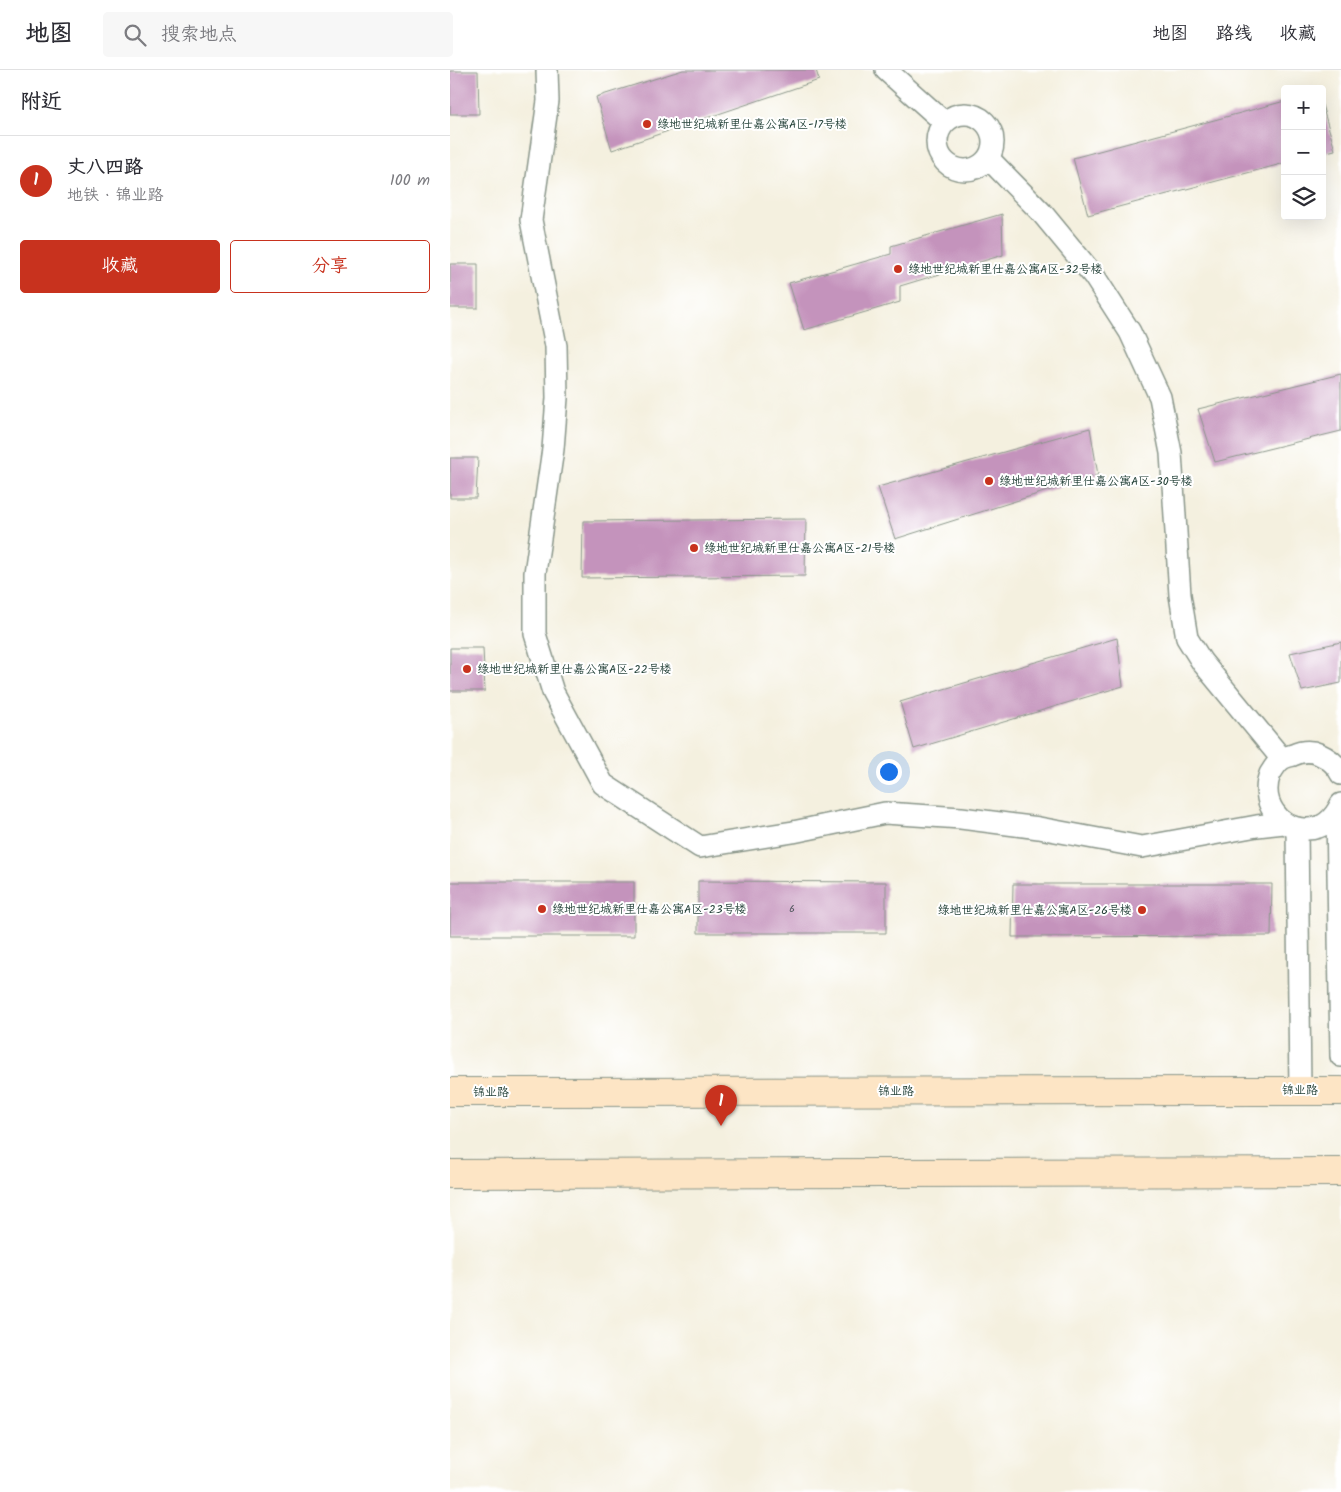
<!DOCTYPE html>
<html lang="zh">
<meta charset="utf-8">
<style>
body{margin:0;font-family:Kalam,"LXGW WenKai TC",sans-serif;background:#f7f7f7;color:#2b2b33}
.controls{position:absolute;right:15px;top:15px;display:grid;overflow:hidden;border-radius:5px;box-shadow:0 5px 20px #0002}
.controls button{width:45px;height:45px;display:grid;place-items:center;padding:0;border:0;border-bottom:1px solid #e1e1e2;background:#fff;color:#2b2b33;font:25px sans-serif}
.you{position:absolute;left:438px;top:701px;width:18px;height:18px;margin:-12px;border:4px solid #fff;border-radius:50%;background:#1a73e8;box-shadow:0 0 0 8px #1a73e833}
.badge{display:grid;place-items:center;width:32px;height:32px;border-radius:50%;background:#c8321e;color:#fff;font-size:16px;font-weight:700}
.pin{position:absolute;translate:-50% -41px;filter:drop-shadow(0 1px 2px #0008)}
.pin::after{content:'';position:absolute;top:26px;width:18px;height:15px;background:inherit;clip-path:polygon(0 0,100% 0,50% 100%)}
.list{margin:0;padding:0;list-style:none}
h2{display:flex;justify-content:space-between;align-items:center;height:65px;margin:0;padding:0 20px;font-size:21px}
h2 small{font-size:16px;font-weight:400;color:#7c7c81}
.list li{display:grid;grid-template-columns:32px 1fr auto;gap:15px;align-items:center;box-sizing:border-box;height:90px;padding:0 20px;border-top:1px solid #e1e1e2}
.list b{display:block;font-size:19px;white-space:nowrap}
.list p{margin:0;font-size:16px;white-space:nowrap;color:#7c7c81}
.list em{font-size:16px;font-style:normal;color:#7c7c81}
.actions{display:flex;gap:10px;padding:15px 20px}
.actions a{flex:1;padding:11px 0;border:1px solid #c8321e;border-radius:5px;text-align:center;font-size:18px;color:#c8321e}
.actions .main{background:#c8321e;color:#fff}
.icon{flex:none;width:28px;height:28px;fill:none;stroke:currentColor;stroke-width:2;stroke-linecap:round;stroke-linejoin:round}
.map{position:relative;flex:none;width:891px;height:1422px;overflow:hidden}
header{display:flex;align-items:center;gap:30px;box-sizing:border-box;height:70px;padding:0 25px;background:#fff;border-bottom:1px solid #e1e1e2}
header strong{font-size:24px}
nav{display:flex;gap:28px;margin-inline-start:auto;font-size:18px}
.search{width:350px;height:45px;background:#f7f7f7;display:flex;align-items:center;gap:12px;box-sizing:border-box;padding:0 18px;border-radius:5px;color:#7c7c81;font-size:19px}
main{display:flex}
aside{flex:1;background:#fff}
.map>svg:first-child{display:block}
.building{fill:#c493bc}
.lines{fill:none;stroke-linecap:round;stroke-linejoin:round}
.minor-casing{stroke:#8a968a;stroke-width:24}
.secondary-casing{stroke:#8a968a;stroke-width:30}
.minor{stroke:#fff;stroke-width:21}
.secondary{stroke:#fde5c5;stroke-width:28}
.poi-dot{fill:#c8321e;stroke:#fff;stroke-width:2}
.labels{text-anchor:middle;stroke-width:4;stroke-linejoin:round;paint-order:stroke}
.number-label{font-size:10px;fill:#485256}
.poi-label{font-size:12px;fill:#1f3d34;stroke:#fff;text-anchor:start}
.street-label{font-size:12px;fill:#1f3d34;stroke:#fff}
</style>
<header>
<strong>地图</strong>
<div class="search"><svg class="icon" aria-label="search" viewBox="0 0 24 24"><circle cx="10" cy="10" r="6"/><path d="M15 15l6 6"/></svg>搜索地点</div>
<nav><a>地图</a><a>路线</a><a>收藏</a></nav>
</header>
<main>
<aside>
<h2>附近<small></small></h2>
<ul class="list">
<li><span class="badge">1</span><div><b>丈八四路</b><p>地铁 · 锦业路</p></div><em>100 m</em></li>
</ul>
<div class="actions"><a class="main">收藏</a><a>分享</a></div>
</aside>
<div class="map">
<svg width="891" height="1422" viewBox="0 0 891 1422">
<rect width="100%" height="100%" fill="#fff"/>
<filter id="ink" filterUnits="userSpaceOnUse"><feTurbulence type="fractalNoise" baseFrequency=".02" numOctaves="2"/><feDisplacementMap in="SourceGraphic" scale="10" xChannelSelector="R" yChannelSelector="G"/><feConvolveMatrix kernelMatrix="1 2 1 2 8 2 1 2 1" color-interpolation-filters="sRGB"/></filter>
<filter id="wash" filterUnits="userSpaceOnUse"><feTurbulence type="fractalNoise" baseFrequency=".0096" numOctaves="4" result="noise"/><feDisplacementMap in="SourceGraphic" scale="20" xChannelSelector="R" yChannelSelector="G"/><feGaussianBlur stdDeviation="1.12" result="paint"/><feColorMatrix in="noise" values="0 0 0 0 0 0 0 0 0 0 0 0 0 0 0 0 0 1.4 0 .05"/><feComposite in="paint" operator="in"/></filter>
<g filter="url(#wash)">
<rect width="100%" height="100%" fill="#f4f0df"/>
<g id="blocks">
<!-- building -->
<path class="building" d="M233 0H366L369 10 162 80 146 27Z
M0 1H28L29 44H0Z
M835 31V93L638 145 623 88Z
M872 35 885 80 872 83Z
M552 144 553 185 450 216V232L354 260 339 213 441 184V176Z
M0 194H28V238H0Z
M891 304V361L765 392 748 339Z
M640 358 648 405 445 469 428 417Z
M0 388H28L26 428H0Z
M356 449 355 506 132 508 133 451Z
M667 568 673 616 464 679 450 632Z
M891 572V613L852 621 840 583Z
M0 578H33L35 621H0Z
M248 811 436 812V863H248Z
M0 812H184V866H0Z
M563 814H822L821 866 562 867Z"/>
</g>
</g>
<g filter="url(#ink)">
<use href="#blocks" fill-opacity="0" stroke="#8a968a" stroke-width="1"/>
<g class="lines">
<!-- minor casing -->
<g class="minor-casing">
<path id="minor" d="M97 0 98 31 81 150 106 276 107 328 103 379 85 503V564L103 622 153 714 250 777 343 762 435 743 511 748 589 758 692 777 807 756 834 753
M436 0 494 52
M487 72a28 28 0 1 1 56 0a28 28 0 1 1-56 0Z
M538 88 592 143 644 206 680 262 710 327 721 383 730 525 737 568 752 592 832 689
M891 734C884 749 872 760 855 759 827 758 810 730 820 704 823 699 827 692 832 689 835 687 840 686 843 685 852 681 860 680 869 684 878 688 887 695 891 704
M887 742 891 986
M847 759 850 1020"/>
</g>
<!-- secondary casing -->
<g class="secondary-casing">
<path id="secondary" d="M0 1022 891 1021
M0 1104 891 1102"/>
</g>
<!-- minor -->
<use href="#minor" class="minor"/>
<!-- secondary -->
<use href="#secondary" class="secondary"/>
</g>
</g>
<!-- markers -->
<g class="poi-dot">
<circle cx="197" cy="54" r="5"/>
<circle cx="448" cy="199" r="5"/>
<circle cx="539" cy="411" r="5"/>
<circle cx="244" cy="478" r="5"/>
<circle cx="17" cy="599" r="5"/>
<circle cx="92" cy="839" r="5"/>
<circle cx="692" cy="840" r="5"/>
</g>
<g class="labels">
<!-- number labels -->
<g class="number-label">
<text x="342" y="842">6</text>
</g>
<!-- poi labels -->
<g class="poi-label">
<text x="207" y="58">绿地世纪城新里仕嘉公寓A区-17号楼</text>
<text x="458" y="203">绿地世纪城新里仕嘉公寓A区-32号楼</text>
<text x="549" y="415">绿地世纪城新里仕嘉公寓A区-30号楼</text>
<text x="254" y="482">绿地世纪城新里仕嘉公寓A区-21号楼</text>
<text x="27" y="603">绿地世纪城新里仕嘉公寓A区-22号楼</text>
<text x="102" y="843">绿地世纪城新里仕嘉公寓A区-23号楼</text>
<text x="682" y="844" text-anchor="end">绿地世纪城新里仕嘉公寓A区-26号楼</text>
</g>
<!-- street labels -->
<g class="street-label">
<text x="850" y="1024">锦业路</text>
<text x="446" y="1025">锦业路</text>
<text x="41" y="1026">锦业路</text>
</g>
</g>
</svg>
<div class="controls">
<button>+</button>
<button>−</button>
<button><svg class="icon" aria-label="layers" viewBox="0 0 24 24"><path d="M12 4l9 5-9 5-9-5zM3 14l9 5 9-5"/></svg></button>
</div>
<div class="you"></div>
<div class="pin badge" style="left:271px;top:1056px">1</div>
</div>
</main>
